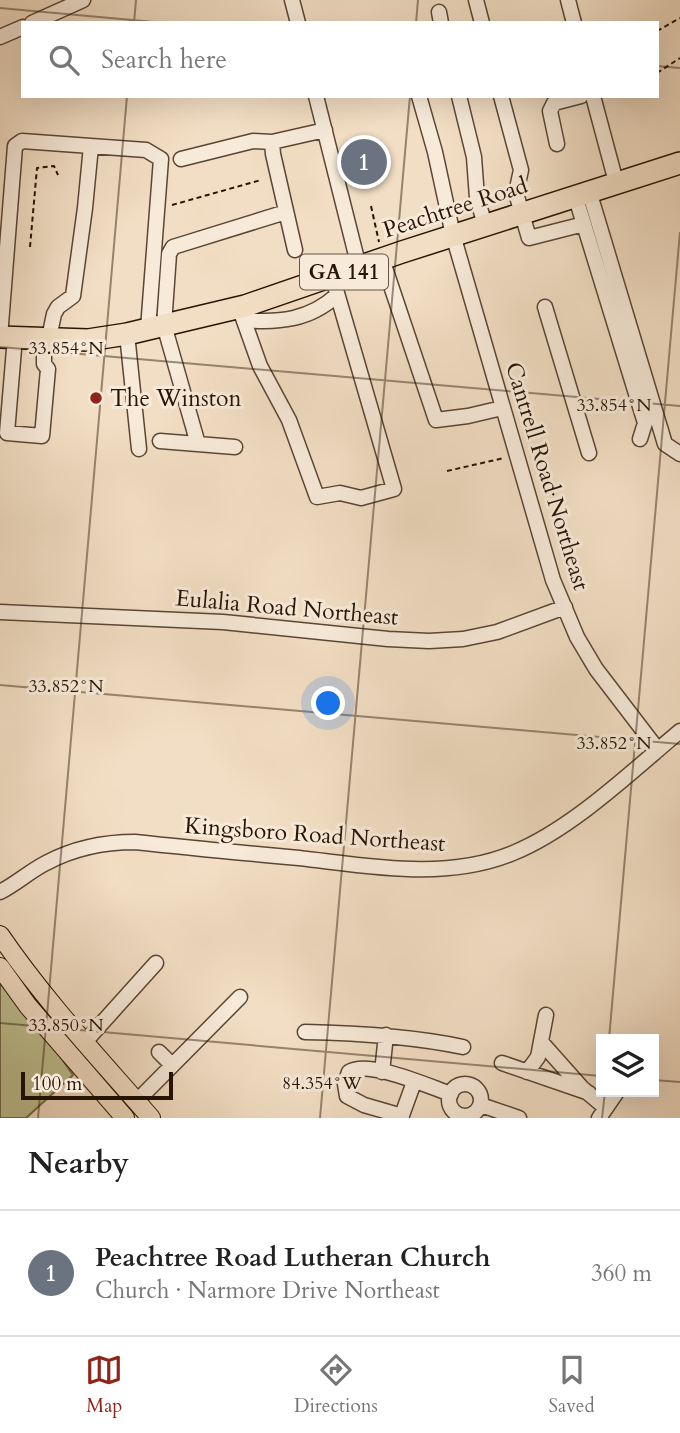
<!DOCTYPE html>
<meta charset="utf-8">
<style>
body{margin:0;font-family:Cardo,serif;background:#f6f6f6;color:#222}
.controls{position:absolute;right:21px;bottom:21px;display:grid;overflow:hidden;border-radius:0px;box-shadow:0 7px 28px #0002}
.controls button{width:63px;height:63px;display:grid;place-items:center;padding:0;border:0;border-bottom:2px solid #e0e0e0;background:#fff;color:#222;font:35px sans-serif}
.scale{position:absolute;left:21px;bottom:18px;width:152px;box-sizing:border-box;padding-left:7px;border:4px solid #271404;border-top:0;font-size:19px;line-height:24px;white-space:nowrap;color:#271404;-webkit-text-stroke:5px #f7ead9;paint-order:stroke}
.you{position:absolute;left:329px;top:704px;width:24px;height:24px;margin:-18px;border:5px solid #fff;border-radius:50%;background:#1a73e8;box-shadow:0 0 0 10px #1a73e833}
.badge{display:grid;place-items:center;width:46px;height:46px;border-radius:50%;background:#8f2418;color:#fff;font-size:23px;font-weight:700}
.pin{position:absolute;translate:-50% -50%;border:4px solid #fff;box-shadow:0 2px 7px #0006}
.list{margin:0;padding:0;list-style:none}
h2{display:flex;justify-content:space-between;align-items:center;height:91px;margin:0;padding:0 28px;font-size:30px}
h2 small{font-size:23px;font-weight:400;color:#767676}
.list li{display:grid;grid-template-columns:46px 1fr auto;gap:21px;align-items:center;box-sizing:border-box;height:126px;padding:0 28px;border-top:2px solid #e0e0e0}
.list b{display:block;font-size:26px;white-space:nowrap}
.list p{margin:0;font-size:23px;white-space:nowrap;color:#767676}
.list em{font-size:23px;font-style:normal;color:#767676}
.icon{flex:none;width:38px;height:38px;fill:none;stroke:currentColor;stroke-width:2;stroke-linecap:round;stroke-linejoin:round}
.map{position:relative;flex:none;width:680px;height:1118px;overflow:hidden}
.search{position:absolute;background:#fff;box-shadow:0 7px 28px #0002;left:21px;right:21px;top:21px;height:77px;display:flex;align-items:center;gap:18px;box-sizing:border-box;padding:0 24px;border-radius:0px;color:#767676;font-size:26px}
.sheet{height:217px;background:#fff}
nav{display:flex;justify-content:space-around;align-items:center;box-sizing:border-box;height:98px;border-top:2px solid #e0e0e0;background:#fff;font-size:19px;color:#767676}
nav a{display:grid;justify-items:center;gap:4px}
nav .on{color:#8f2418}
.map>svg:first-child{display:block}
.green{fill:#bec091;stroke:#726a4a;stroke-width:2}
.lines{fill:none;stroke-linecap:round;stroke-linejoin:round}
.minor-casing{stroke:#5a4634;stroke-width:17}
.major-casing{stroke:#271404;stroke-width:20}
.highway-casing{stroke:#271404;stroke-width:24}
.path{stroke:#271404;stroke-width:2;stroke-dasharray:5 3.5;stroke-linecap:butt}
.minor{stroke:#f7ead9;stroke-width:14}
.major{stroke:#f2dec4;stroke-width:18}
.highway{stroke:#f2dec4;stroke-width:21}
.ticks{fill:none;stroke:#271404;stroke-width:2;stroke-opacity:0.45}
.poi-dot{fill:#8f2418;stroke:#f7ead9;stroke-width:2.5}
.labels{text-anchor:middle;stroke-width:6;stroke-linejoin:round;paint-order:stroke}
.shield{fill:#f7ead9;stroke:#655444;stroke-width:2}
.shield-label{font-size:21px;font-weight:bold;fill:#271404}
.street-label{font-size:23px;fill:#271404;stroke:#f7ead9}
.poi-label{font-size:23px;fill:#271404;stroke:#f7ead9;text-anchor:start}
.ticks-label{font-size:18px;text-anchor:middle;fill:#271404;stroke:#f7ead9;stroke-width:6;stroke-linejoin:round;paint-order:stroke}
</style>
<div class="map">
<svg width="680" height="1118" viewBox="0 0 680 1118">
<rect width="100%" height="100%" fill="#f2dec4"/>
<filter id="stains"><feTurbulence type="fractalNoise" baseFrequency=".00286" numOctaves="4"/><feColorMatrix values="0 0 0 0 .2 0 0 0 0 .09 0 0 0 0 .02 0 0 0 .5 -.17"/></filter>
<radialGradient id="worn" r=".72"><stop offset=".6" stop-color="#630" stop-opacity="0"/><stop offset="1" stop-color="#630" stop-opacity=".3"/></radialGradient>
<!-- green -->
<path class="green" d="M0 969 73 1075 26 1118H0Z"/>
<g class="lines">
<!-- minor casing -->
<g class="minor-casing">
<path id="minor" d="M292 0 298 23
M476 0 482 23
M568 0 574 23
M439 12 441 23
M32 23 83 0
M0 37 23 27
M316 96 359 267
M419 96 435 152 453 235 553 580 577 637 596 669 658 750
M459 96 474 157 477 198 485 225
M501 96 521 170 516 193 529 238 584 224
M593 96 616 182
M272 142 273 154 295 250
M557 144 550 111 554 103 581 96
M181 159 253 141 272 142 325 130
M589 191 665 444 680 454
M575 195 645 423 640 439
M382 259 436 420 468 416 502 408
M239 307 260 366 289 420 317 497 340 493 361 498 394 489 332 276
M545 307 589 453
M244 320C279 323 310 320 337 295
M127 334 139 449
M0 337 15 146 22 141 146 150 161 159 148 329
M15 337 7 433 42 436 48 369 44 364V338
M49 338 54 314 58 307 73 296 85 208 91 146
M160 441 235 447
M198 444 164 325 169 254 173 247 286 212
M0 612 223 622 388 639 429 641 463 639 497 632 565 607
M0 892C16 884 30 871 46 863 74 848 104 842 135 842 190 848 244 853 299 858 370 866 445 881 513 853 572 829 631 772 680 731
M305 1032C358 1033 411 1036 463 1047
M84 1043 156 963
M542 1043 582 1088 606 1108
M159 1052 172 1065
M502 1063 589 1093
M382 1072 386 1035
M527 1072 538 1057 546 1015
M449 1100a16 16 0 1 1 32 0a16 16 0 1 1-32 0Z
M137 1101 240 997
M481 1105 519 1118
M402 1116 364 1105 347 1096 345 1084 349 1072C368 1059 430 1087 451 1094
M401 1118 414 1082
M599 1118 617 1092"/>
</g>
<!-- major casing -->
<g class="major-casing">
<path id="major" d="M0 935C45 1001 99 1058 151 1118
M0 967 28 1006 125 1118"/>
</g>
<!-- highway casing -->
<g class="highway-casing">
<path id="highway" d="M0 337 88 340 127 334 245 306 402 252 680 163"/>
</g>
<!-- path -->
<path class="path" d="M657 31 680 18
M657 73 680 58
M172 205 261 180
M371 206 379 242
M30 247 37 168 54 166 58 175
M447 471 504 458
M541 481 554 495"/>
<!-- minor -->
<use href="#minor" class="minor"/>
<!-- major -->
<use href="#major" class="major"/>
<!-- highway -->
<use href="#highway" class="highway"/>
</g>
<!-- ticks -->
<path class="ticks" d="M0 8 165 23M134 23 136 0M416 23 418 0M657 66 680 68M0 347 680 406M0 685 680 744M0 1023 601 1076M609 1039 680 232M654 1080 680 1082M38 1118 127 96M320 1118 410 96M602 1118 605 1092"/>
<!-- markers -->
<circle class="poi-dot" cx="96" cy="398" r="7"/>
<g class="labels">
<!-- shield labels -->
<rect class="shield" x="300" y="254.5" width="88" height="35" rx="5"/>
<g class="shield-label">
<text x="344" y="279">GA 141</text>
</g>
<!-- street labels -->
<g class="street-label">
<text transform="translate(455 207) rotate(-18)" y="8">Peachtree Road</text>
<text transform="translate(548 476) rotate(73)" y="8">Cantrell Road Northeast</text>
<text transform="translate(287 607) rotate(5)" y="8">Eulalia Road Northeast</text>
<text transform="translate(315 834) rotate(4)" y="8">Kingsboro Road Northeast</text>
</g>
<!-- poi labels -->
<g class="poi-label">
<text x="110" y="406">The Winston</text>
</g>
</g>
<g class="ticks-label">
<text x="66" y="354">33.854°N</text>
<text x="614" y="411">33.854°N</text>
<text x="66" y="692">33.852°N</text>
<text x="614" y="749">33.852°N</text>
<text x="66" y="1031">33.850°N</text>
<text x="322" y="1089">84.354°W</text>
</g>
<rect width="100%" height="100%" filter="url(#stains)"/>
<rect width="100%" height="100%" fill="url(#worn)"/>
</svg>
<div class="controls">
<button><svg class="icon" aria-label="layers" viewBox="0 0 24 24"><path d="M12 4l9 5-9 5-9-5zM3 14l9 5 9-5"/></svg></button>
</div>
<div class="scale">100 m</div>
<div class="you"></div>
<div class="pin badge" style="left:364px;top:162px;background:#6b7280">1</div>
<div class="search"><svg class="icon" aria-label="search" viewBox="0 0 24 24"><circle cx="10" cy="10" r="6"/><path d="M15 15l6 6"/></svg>Search here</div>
</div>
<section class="sheet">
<h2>Nearby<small></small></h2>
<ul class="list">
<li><span class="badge" style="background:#6b7280">1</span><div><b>Peachtree Road Lutheran Church</b><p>Church · Narmore Drive Northeast</p></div><em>360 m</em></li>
</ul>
</section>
<nav>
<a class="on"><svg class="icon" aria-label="map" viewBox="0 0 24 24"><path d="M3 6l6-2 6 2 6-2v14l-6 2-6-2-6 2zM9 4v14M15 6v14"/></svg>Map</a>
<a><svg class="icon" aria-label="directions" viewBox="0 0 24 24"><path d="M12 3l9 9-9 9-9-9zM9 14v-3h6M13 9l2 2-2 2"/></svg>Directions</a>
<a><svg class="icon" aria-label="saved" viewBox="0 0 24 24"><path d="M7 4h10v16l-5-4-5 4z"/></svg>Saved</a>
</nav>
